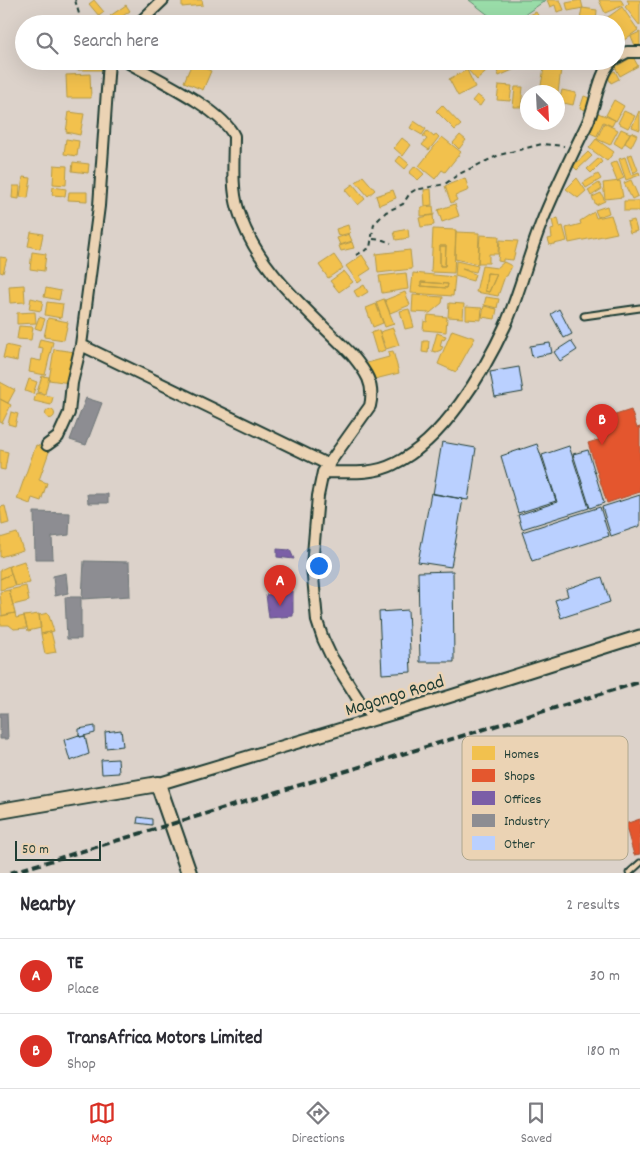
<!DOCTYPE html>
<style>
body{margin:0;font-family:Dekko,sans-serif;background:#f7f7f7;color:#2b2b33}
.compass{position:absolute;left:520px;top:85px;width:45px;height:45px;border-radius:50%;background:#fff;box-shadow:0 5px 20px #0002;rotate:156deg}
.scale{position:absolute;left:15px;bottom:12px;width:86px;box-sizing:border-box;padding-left:5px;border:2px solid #1f3d34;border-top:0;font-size:14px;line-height:18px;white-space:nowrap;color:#1f3d34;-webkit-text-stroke:4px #ebd3b4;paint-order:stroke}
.you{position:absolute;left:318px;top:565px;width:18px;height:18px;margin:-12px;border:4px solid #fff;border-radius:50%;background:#1a73e8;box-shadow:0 0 0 8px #1a73e833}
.badge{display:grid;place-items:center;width:32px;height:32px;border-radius:50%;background:#d93025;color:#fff;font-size:16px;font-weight:700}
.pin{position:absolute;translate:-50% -41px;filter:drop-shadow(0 1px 2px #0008)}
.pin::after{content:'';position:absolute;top:26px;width:18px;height:15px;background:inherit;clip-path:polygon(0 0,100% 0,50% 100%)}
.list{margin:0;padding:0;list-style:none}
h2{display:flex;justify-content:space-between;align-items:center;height:65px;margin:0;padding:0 20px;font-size:21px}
h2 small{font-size:16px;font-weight:400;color:#7c7c81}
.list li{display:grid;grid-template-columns:32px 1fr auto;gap:15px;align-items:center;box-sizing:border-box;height:75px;padding:0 20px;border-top:1px solid #e1e1e2}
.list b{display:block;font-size:19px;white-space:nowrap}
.list p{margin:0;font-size:16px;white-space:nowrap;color:#7c7c81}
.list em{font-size:16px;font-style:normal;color:#7c7c81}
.icon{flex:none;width:28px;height:28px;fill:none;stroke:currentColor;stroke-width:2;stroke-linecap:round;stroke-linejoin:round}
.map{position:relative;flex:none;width:640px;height:873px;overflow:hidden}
.search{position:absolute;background:#fff;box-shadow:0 5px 20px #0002;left:15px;right:15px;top:15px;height:55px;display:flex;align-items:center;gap:12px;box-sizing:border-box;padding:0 18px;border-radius:28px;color:#7c7c81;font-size:19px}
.sheet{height:215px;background:#fff}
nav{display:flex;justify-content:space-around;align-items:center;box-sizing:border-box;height:70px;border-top:1px solid #e1e1e2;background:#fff;font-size:14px;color:#7c7c81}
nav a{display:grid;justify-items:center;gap:2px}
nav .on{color:#d93025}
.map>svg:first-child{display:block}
.green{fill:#9adda9;stroke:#5c8d6e}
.homes{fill:#f2c14e;stroke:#b39946;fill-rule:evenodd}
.shops{fill:#e4572e;stroke:#a94f30}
.offices{fill:#7b5ea7;stroke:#5f5484}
.industry{fill:#8d8d92;stroke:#6c7576}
.building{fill:#bad0ff;stroke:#1f3d34}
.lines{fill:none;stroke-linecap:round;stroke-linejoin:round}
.service-casing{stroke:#1f3d34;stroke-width:9}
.minor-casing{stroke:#1f3d34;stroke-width:14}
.tertiary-casing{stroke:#1f3d34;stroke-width:15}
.secondary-casing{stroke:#1f3d34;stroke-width:18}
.path{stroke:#1f3d34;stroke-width:2;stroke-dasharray:5 4;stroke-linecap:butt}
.service{stroke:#ebd3b4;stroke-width:5}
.minor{stroke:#ebd3b4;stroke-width:10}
.tertiary{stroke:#ebd3b4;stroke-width:11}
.secondary{stroke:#ebd3b4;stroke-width:14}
.rail{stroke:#1f3d34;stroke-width:4;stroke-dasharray:8 4;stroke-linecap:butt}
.labels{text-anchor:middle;stroke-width:5;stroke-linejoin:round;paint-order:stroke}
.street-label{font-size:19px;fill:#1f3d34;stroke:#ebd3b4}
.key{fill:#ebd3b4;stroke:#aea68e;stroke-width:1}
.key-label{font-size:14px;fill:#1f3d34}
</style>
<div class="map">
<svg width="640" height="873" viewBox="0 0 640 873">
<rect width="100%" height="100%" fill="#dcd2ca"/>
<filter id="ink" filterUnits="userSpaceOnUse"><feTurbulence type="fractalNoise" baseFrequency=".02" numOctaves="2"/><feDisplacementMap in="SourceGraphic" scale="10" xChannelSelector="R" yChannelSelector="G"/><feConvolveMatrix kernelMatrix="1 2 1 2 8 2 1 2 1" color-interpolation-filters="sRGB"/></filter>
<g filter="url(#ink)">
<!-- green -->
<path class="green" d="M469 0H546L511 24H500Z"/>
<!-- homes -->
<path class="homes" d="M94 0 104 12 99 16 89 4Z
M182 0H202L203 5 182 7Z
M547 0H560L564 10 557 12 555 5 550 7Z
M581 0 583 8 568 11 566 3Z
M599 0H621L624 5 605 13Z
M627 0H640V26L625 7 629 3Z
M126 5 130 11 114 22 110 16Z
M622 7 638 30 620 43 616 37V24H606L604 20Z
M582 8 597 10 596 22 580 20Z
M536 12 540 19 524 24 521 19Z
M640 32V46L636 48 631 36Z
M633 57 638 66 620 76 615 67Z
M76 61H103V70H76Z
M477 61H486L492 67 477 80 468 70Z
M493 61H512L515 69 499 76Z
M545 61H562L558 93 540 92Z
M192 63 211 71 203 90 184 82Z
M467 70 475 87 458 96 449 79Z
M615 71 619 79 611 83 607 75Z
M90 74 91 98H67L66 75Z
M499 85 512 86 510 101 497 100Z
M515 87H523L521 107H513Z
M562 90 576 93 573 105 559 102Z
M477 95 484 100 480 106 472 101Z
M584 96 592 99 588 111 580 108Z
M614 100 624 106 616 121 606 115Z
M442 105 461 125 455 130 436 111Z
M624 111 635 116 628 128 618 123Z
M639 111 640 112V130L632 127Z
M69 112 84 114 80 135 66 132Z
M598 113 615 120 612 126 603 122 597 136 590 133Z
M414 121 426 129 422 135 410 128Z
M604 123 618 130 610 145 597 139Z
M621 129 630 133 622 148 614 143Z
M427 131 434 137 436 134 439 137 429 150 422 145 427 139 423 136Z
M631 132 637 135 631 147 625 143Z
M460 135 466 140 459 149 453 143Z
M442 137 461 152 445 172 442 170 435 179 419 166Z
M402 138 411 145 403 156 394 148Z
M66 139 79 141 77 156 64 154Z
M596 139 614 152 607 161 589 148Z
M588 152 592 156 577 170 573 166Z
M632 154 638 170 633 173 627 156Z
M400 156 409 164 405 169 396 161Z
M625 157 631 175 639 172 640 175 626 180 619 159Z
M599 158 602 162 591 173 587 169Z
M617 161 624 178 617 181 610 164Z
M73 162 89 164 88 173 72 171Z
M54 165 67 166 66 185 53 184Z
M415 166 424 174 418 180 409 173Z
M598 174 601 179 586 188 583 183Z
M363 176 375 190 368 196 356 182Z
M23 177 31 178 28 198 20 197Z
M465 178 469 190 455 196 457 200 451 203 445 186Z
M577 178 586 191 578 198 566 189Z
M631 180 638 196 632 199 624 183Z
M620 181 623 197 605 199 603 183Z
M599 183 602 189 591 196 588 190Z
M353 184 365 199 358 205 345 190Z
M13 186H20L19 199 12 198Z
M53 187 66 189 65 196 52 195Z
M431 189 432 205 425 206 424 190Z
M393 190 396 198 379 205 376 196Z
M69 192H87V201L68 200Z
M601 193 605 201 596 205 592 197Z
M624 201H640V211H624Z
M455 204 459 216 442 222 438 210Z
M433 206 434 215 421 216V207Z
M607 206 609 213 598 217 595 210Z
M594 212 596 218 611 215 617 233 569 243 566 228 581 224 580 221Z
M433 215 434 225 421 227 419 218Z
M558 218 560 227 563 226 567 241 550 245 548 239 552 238 551 230 554 229 552 220Z
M634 220 637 231 630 233 627 222Z
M348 225 350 233 338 236 336 229Z
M408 229 409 238 396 240 394 232Z
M433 229 456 230 454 273 431 272ZM440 246H446L445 266H440Z
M31 232 43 234 40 249 28 246Z
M456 232 479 233 478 264 455 259Z
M349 234 352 241 340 245 337 238Z
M480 235 499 236 498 254H489V263H478Z
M500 240 518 241 513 260 503 259V262L498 261Z
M352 242 354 248 341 251 339 246Z
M440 246H446L445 266H440Z
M410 250 412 269 378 273 376 254Z
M32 252 46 254 44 271 30 269Z
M334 255 343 268 328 278 319 265Z
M362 255 371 269 360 276 362 280 358 283 346 266Z
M0 257 7 258 3 273 0 272Z
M456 261 478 266 476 272 462 269 475 274 473 281 455 276Z
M504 262 512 266 507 276H505L498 296 476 292 482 266 497 268ZM487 273 497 274 489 292 485 291Z
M344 271 353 282 339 292 330 281Z
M406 273 408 289 382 293 379 276Z
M413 273 455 277 453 296 411 293ZM421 282 448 284 447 288 421 286Z
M487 273 497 274 489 292 485 291Z
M421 282 448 284 447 288 421 286Z
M24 285 25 302 10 303 9 286Z
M364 285 368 292 358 298 354 291Z
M46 288 61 291 59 300 44 297Z
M405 292 410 305 390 313 385 300Z
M413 295 443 297 442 303 430 313 412 312Z
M486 297 499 299 497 308 484 305Z
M31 298 43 301 41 311 29 309Z
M384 299 394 324 385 327 376 302Z
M47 302 63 304 61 318 45 315Z
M449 303 464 304 463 318 448 317Z
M376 304 383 323 373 327 366 308Z
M484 306 497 309 495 319 482 317Z
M466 307 482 308 481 320 466 319Z
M409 309 414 327 405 329 400 311Z
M35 312 36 323 17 324V313Z
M428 315 447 317 446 332 423 330 424 321 427 322Z
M39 317 45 319 41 330 35 328Z
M48 318 68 322 64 340 44 337Z
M19 326 33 327 31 340 17 339Z
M393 328 399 345 386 349 380 332Z
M379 330 385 350 377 353 371 333Z
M452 330 475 338 456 372 438 364Z
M437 333 446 336 444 340 442 339 440 346 443 347 441 350 436 352 432 351Z
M40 339 53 342 45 375 29 372 31 359 41 361 43 348 38 347Z
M423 341H429L428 353 422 352Z
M6 345 19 348 17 361 3 358Z
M54 349 75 352 70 383 49 380Z
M393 351 399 373 371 380 367 363 389 357 388 352Z
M42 376 49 377 45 394 37 392Z
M29 379 37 382 33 394 25 391Z
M0 382 15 390 8 403 0 399Z
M36 393 53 397 51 405 34 401Z
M0 399 11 405 2 423 0 422Z
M45.5 414a4.5 4.5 0 1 1 9 0a4.5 4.5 0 1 1-9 0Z
M11 412 18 414 15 426 8 424Z
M36 445 50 449 39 480 47 483 41 501 32 498 30 504 17 499Z
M0 450 8 452 5 470 0 469Z
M5 506 9 523 2 525 0 507Z
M17 533 23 550 0 557V538Z
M24 561 30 583 15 586 9 566Z
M9 566 11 574 0 579V570Z
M11 574 15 586 0 590V579Z
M26 586 29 601 13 605 9 590Z
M9 590 15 613 2 616 0 592Z
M15 613 16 618 24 616 27 628 14 629 9 625H0V616Z
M48 613 54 631 41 634 39 615Z
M39 614 41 628 28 631 24 616Z
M51 632 56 652 45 654 41 634Z"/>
<!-- shops -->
<path class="shops" d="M631 410 637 428 640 427V492L607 503 588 443 608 437 603 419Z
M640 819V854L634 855 625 824Z"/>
<!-- offices -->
<path class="offices" d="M277 549 290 550 294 559 277 557Z
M293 591V616L269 618 266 595Z"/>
<!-- industry -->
<path class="industry" d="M86 398 102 403 86 445 70 440Z
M87 494H108V503H88Z
M34 512 70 513 69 535 52 537 53 559H35Z
M84 561 129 562 130 596 82 599Z
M66 573 68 593 55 596 53 576Z
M65 597H81V639H67Z
M0 713H7L8 739H0Z"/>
<!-- building -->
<path class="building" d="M559 309 572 334 564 338 551 314Z
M571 341 577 350 560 361 554 352Z
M550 343 552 353 532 357 530 346Z
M519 367 523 392 495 397 490 372Z
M442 442 476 448 468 500 433 494Z
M537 444 556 501 518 513 501 456Z
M569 446 589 508 522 529 518 515 557 502 542 455Z
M588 450 604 503 590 508 573 454Z
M431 493 463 499 451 567 418 562Z
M640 495V526L611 536 602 507Z
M600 507 609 536 532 561 522 532Z
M453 571 454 662H420L418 572Z
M602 577 610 602 561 618 555 600 568 596 566 589Z
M408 610 411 672 382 674 379 612Z
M95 726V733L80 737 79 735V729Z
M121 730 123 746 106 748 105 732Z
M79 735 80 737 85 736 89 754 70 761 64 740Z
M118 759 119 773 102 774 101 760Z
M138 817 152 819V825L137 823Z"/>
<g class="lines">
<!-- service casing -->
<g class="service-casing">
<path id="service" d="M584 316 640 308
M629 873 640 863"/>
</g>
<!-- minor casing -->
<g class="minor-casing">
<path id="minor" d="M138 24 163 0
M616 58 627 52H640
M125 61C153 77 221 108 234 136 234 159 231 186 238 209 255 269 310 312 352 355 366 372 375 384 370 406L323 472 318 496 312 566 317 621 323 639 331 656 363 707 376 719
M81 345 329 465
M47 445 58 437 69 413 72 383 81 345 99 206 109 61
M323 472C346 472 373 475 394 464 443 441 484 372 506 324 520 291 528 257 541 224 555 189 571 157 587 124 596 106 598 74 612 61"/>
</g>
<!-- tertiary casing -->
<g class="tertiary-casing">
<path id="tertiary" d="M158 784 448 697 640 636"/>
</g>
<!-- secondary casing -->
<g class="secondary-casing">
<path id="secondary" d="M0 811 158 784 189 873"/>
</g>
<!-- path -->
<path class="path" d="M75 0 82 24
M373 239 383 240 391 243
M356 255 370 248 374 224 386 212 403 204 410 193 415 190 445 184 459 174 499 155 542 144 564 146"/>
<!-- service -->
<use href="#service" class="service"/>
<!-- minor -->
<use href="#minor" class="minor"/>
<!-- tertiary -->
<use href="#tertiary" class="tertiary"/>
<!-- secondary -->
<use href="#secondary" class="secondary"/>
<!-- rail -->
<path class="rail" d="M10 873 640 682"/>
</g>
</g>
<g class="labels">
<!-- street labels -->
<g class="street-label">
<text transform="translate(394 694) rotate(-17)" y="7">Magongo Road</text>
</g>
</g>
<!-- legend -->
<rect x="462" y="736" width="166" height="124" rx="8" class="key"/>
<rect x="472" y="746" width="23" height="14" fill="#f2c14e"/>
<rect x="472" y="769" width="23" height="13" fill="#e4572e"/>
<rect x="472" y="791" width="23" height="14" fill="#7b5ea7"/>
<rect x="472" y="814" width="23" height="13" fill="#8d8d92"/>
<rect x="472" y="836" width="23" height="14" fill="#bad0ff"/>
<g class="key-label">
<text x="504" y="758">Homes</text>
<text x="504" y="780">Shops</text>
<text x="504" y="803">Offices</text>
<text x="504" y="825">Industry</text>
<text x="504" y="848">Other</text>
</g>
</svg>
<svg class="compass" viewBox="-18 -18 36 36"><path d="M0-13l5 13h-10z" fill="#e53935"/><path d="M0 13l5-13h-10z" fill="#7c7c81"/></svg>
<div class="scale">50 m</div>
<div class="you"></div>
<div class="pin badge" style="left:280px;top:606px">A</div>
<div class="pin badge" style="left:602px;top:445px">B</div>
<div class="search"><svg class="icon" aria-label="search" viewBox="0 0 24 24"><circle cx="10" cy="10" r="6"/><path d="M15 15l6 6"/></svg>Search here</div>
</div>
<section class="sheet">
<h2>Nearby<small>2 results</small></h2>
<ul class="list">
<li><span class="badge">A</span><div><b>TE</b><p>Place</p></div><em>30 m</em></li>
<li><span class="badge">B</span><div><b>TransAfrica Motors Limited</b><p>Shop</p></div><em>180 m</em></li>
</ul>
</section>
<nav>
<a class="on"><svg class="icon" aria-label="map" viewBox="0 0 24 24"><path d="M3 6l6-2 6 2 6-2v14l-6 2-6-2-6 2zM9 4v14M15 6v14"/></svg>Map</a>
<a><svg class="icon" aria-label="directions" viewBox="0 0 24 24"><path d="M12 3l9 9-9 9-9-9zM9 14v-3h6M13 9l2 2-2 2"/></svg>Directions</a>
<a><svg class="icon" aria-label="saved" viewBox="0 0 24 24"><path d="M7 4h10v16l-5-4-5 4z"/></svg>Saved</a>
</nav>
